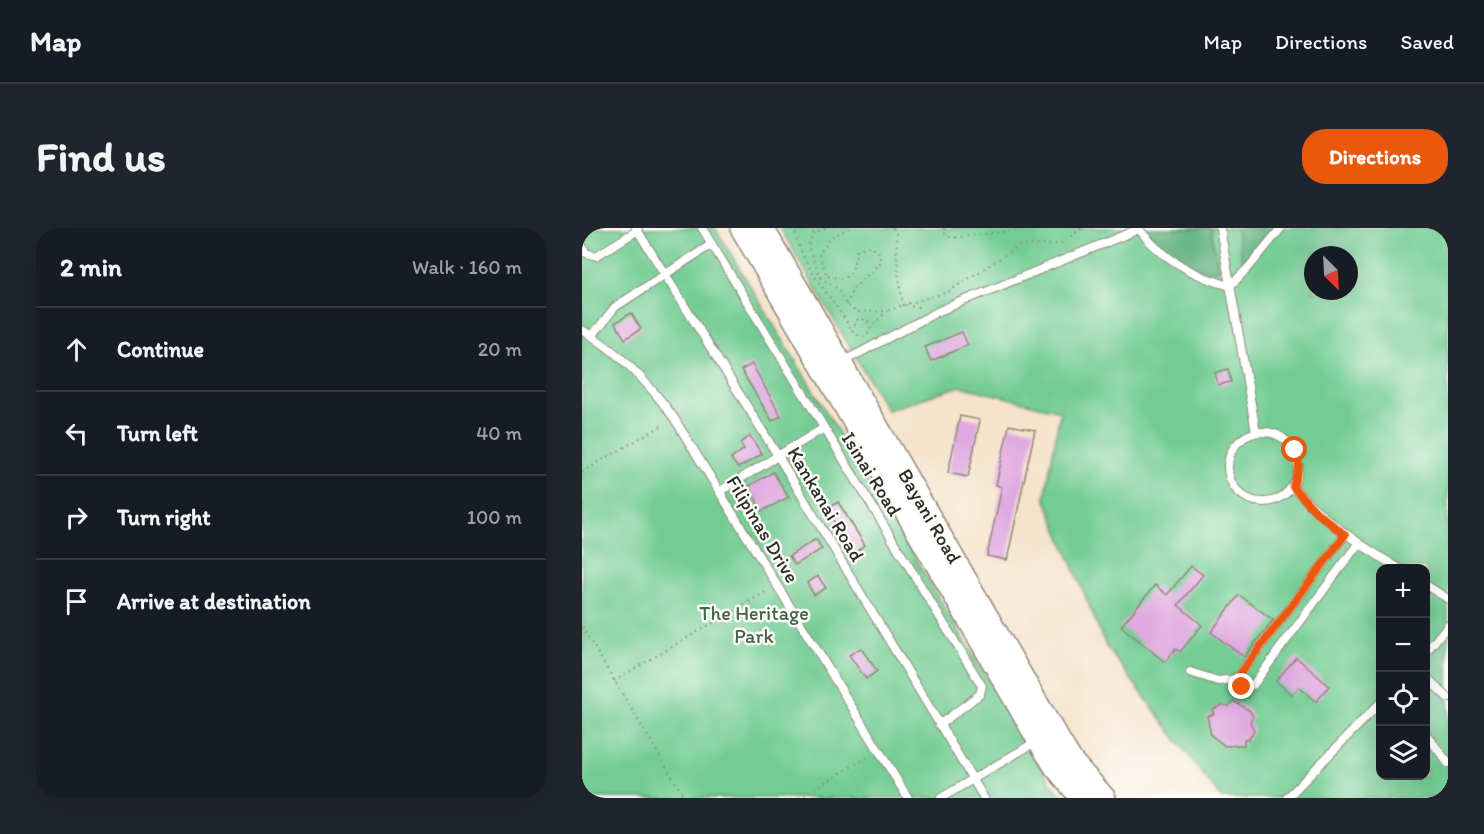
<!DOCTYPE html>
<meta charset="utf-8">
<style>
body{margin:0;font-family:Itim,sans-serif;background:#20242c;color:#f1f3f6}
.controls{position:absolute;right:18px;bottom:18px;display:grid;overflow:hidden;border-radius:12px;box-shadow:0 6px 24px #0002}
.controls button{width:54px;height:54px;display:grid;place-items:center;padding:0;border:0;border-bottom:2px solid #363941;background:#171b24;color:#f1f3f6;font:30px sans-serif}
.compass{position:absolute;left:722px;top:18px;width:54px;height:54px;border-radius:50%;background:#171b24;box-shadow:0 6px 24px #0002;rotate:156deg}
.stop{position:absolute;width:18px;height:18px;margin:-14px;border:4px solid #ea580c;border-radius:50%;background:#fff}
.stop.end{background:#ea580c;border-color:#fff;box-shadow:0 2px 6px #0008}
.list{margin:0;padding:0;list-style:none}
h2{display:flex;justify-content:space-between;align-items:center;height:78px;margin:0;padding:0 24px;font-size:26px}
h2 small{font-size:20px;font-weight:400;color:#9ea1a6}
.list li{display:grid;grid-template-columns:39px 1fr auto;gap:18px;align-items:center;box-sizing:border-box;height:84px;padding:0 24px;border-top:2px solid #363941}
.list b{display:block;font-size:22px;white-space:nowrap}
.list em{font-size:20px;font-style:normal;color:#9ea1a6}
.icon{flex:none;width:33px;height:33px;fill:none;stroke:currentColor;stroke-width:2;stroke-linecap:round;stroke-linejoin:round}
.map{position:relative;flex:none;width:866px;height:570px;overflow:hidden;border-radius:24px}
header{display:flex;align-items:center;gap:36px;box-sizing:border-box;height:84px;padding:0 30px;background:#171b24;border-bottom:2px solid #363941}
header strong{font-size:28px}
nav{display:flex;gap:33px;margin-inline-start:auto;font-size:21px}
.intro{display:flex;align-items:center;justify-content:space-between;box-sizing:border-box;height:144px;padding:0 36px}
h1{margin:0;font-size:42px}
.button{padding:15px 27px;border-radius:24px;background:#ea580c;color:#fff;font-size:21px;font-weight:700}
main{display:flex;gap:36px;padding:0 36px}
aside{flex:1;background:#171b24;border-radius:24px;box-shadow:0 6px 24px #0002}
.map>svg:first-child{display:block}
.green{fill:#72cc93;stroke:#4e7c5f;stroke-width:1.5;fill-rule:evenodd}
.forest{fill:#5db07d;stroke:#446e54;stroke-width:1.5}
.building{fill:#e0aae0}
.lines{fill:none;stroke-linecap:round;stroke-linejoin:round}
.lane-casing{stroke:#90877b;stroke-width:10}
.secondary-casing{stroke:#90877b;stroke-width:24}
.path{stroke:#90877b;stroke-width:2;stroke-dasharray:1.5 4.5;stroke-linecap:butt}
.lane{stroke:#fff;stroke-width:8}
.secondary{stroke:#fff;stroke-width:21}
.route{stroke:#ea580c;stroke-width:8}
.labels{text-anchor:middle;stroke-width:5;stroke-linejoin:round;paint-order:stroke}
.street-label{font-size:20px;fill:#2b2b2b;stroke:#fdfcf7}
.park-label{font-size:20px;fill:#44634f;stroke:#fdfcf7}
</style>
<header>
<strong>Map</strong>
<nav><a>Map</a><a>Directions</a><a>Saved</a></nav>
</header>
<div class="intro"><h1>Find us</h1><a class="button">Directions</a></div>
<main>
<aside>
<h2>2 min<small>Walk · 160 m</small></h2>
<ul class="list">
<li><svg class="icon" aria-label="ahead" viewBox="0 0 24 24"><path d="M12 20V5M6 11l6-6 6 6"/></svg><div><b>Continue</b></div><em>20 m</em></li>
<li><svg class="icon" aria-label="left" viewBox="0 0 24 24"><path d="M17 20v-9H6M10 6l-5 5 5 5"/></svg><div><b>Turn left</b></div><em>40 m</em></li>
<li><svg class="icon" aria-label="right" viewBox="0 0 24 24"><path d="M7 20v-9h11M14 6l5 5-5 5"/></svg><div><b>Turn right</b></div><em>100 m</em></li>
<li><svg class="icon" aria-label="arrive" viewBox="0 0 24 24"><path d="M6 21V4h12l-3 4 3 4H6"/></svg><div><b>Arrive at destination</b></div></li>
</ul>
</aside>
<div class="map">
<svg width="866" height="570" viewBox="0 0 866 570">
<rect width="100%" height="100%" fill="#fdfcf7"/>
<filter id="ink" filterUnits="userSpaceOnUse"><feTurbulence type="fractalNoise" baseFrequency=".0167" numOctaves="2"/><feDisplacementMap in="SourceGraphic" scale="12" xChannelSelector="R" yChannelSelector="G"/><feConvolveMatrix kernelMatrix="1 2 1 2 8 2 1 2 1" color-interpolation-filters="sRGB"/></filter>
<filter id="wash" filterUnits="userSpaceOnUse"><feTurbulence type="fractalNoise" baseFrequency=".008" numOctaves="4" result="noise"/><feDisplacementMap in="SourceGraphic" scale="24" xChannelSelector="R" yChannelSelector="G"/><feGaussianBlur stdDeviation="1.35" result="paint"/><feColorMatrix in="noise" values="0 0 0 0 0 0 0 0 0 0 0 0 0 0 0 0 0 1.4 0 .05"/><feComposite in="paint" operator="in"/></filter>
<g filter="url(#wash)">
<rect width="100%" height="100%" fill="#f6e3cb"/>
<!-- green -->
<path class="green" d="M0 0H133L470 557 481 570H0Z
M198 0H866V570H639L524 418 463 270 478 183 378 158 305 182ZM731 27H767V63H731ZM798 340H844V548H798Z"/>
<!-- forest -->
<path class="forest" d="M562 0H629L636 41C612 49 576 18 562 0Z
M654 0H691L668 27 660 32Z"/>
<g id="blocks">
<!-- building -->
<path class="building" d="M49 85 59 101 43 111 33 95Z
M380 104 386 117 349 133 343 119Z
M170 136 199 188 190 193 159 142Z
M646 141 649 154 636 157 633 145Z
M378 188 398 192 386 249 366 245Z
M427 197 453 202 425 332 405 328 420 259 414 257Z
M168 208 180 226 156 240 149 231 162 221 158 215Z
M191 244 207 269 180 283 167 258Z
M256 274 283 317 272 325 244 281Z
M234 311 240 321 213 337 207 328Z
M609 338 621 347 596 377 620 397 598 424 594 421 583 434 539 398 573 357 585 367Z
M236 348 244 360 232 367 225 355Z
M657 367 691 392 662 429 629 404Z
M279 420 295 443 284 451 267 427Z
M714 429 747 458 734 474 717 459 710 467 694 453Z
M651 473 667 482 671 488 668 494 672 502 667 511 662 512V517L643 518 629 507 625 488 632 486 630 482 640 477 647 478Z"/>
</g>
</g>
<g filter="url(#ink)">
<use href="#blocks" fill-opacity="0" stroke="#90877b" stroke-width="1.5"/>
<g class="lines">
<!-- lane casing -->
<g class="lane-casing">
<path id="lane" d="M54 0 196 228 402 570
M120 0 400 458 398 466 357 497
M556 0C579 30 612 48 648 58L667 39 699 0
M638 0 674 204
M0 18 4 25 14 28 56 2
M0 102C38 124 67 155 92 190L326 570
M10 108 33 79 130 16
M260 134 357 83 557 1
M646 239a35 35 0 1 1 70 0a35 35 0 1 1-70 0Z
M711 259C742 293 777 316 816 340
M138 263 242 200
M763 307 654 451 659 459 671 457 776 316
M844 357 866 371
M844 424 866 397
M608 444 636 453 654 451
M844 449 866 470
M844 506 866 535
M359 570 455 513
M705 570 798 475"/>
</g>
<!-- secondary casing -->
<g class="secondary-casing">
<path id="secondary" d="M159 0 456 512 473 539 499 570
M181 0 471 502 490 533 523 570"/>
</g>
<!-- path -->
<path class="path" d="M212 0C219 41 253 71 272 106L284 109 290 98 305 83
M243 0 232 4 226 18 239 50 256 61 264 77 275 84 305 83 321 77 341 80
M311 0 314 3 316 44 321 77 366 64 437 18 478 16 500 0
M362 0 361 4 369 10 453 0
M264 77 271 61 299 34 296 23 286 18 275 22 270 43 261 51 245 48 237 26 249 9 267 0
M270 103 275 92 284 91 289 97
M0 244 83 196
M0 399 103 570
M32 453 185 363
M217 570 289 527"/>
<!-- lane -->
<use href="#lane" class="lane"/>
<!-- secondary -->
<use href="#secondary" class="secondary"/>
</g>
</g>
<g class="lines" filter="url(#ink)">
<!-- route -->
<path class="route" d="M660 459 654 451 763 307 734 284 711 259 717 237 713 222"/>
</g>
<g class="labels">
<!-- street labels -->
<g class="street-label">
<text transform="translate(290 246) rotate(58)" y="7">Isinai Road</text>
<text transform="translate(244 276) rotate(59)" y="7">Kankanai Road</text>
<text transform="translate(348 288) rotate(60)" y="7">Bayani Road</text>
<text transform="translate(181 301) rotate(59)" y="7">Filipinas Drive</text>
</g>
<!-- park labels -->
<g class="park-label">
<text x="172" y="392">The Heritage<tspan x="172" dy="23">Park</tspan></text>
</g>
</g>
</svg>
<div class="controls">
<button>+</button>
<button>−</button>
<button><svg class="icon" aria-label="locate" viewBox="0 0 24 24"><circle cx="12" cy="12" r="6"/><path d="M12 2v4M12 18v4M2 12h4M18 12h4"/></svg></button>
<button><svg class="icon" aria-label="layers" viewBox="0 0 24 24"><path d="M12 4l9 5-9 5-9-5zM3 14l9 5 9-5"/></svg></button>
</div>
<svg class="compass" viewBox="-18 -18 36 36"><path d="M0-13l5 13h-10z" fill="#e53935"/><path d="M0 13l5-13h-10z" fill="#9ea1a6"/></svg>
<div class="stop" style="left:713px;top:222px"></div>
<div class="stop end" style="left:660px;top:459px"></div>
</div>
</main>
